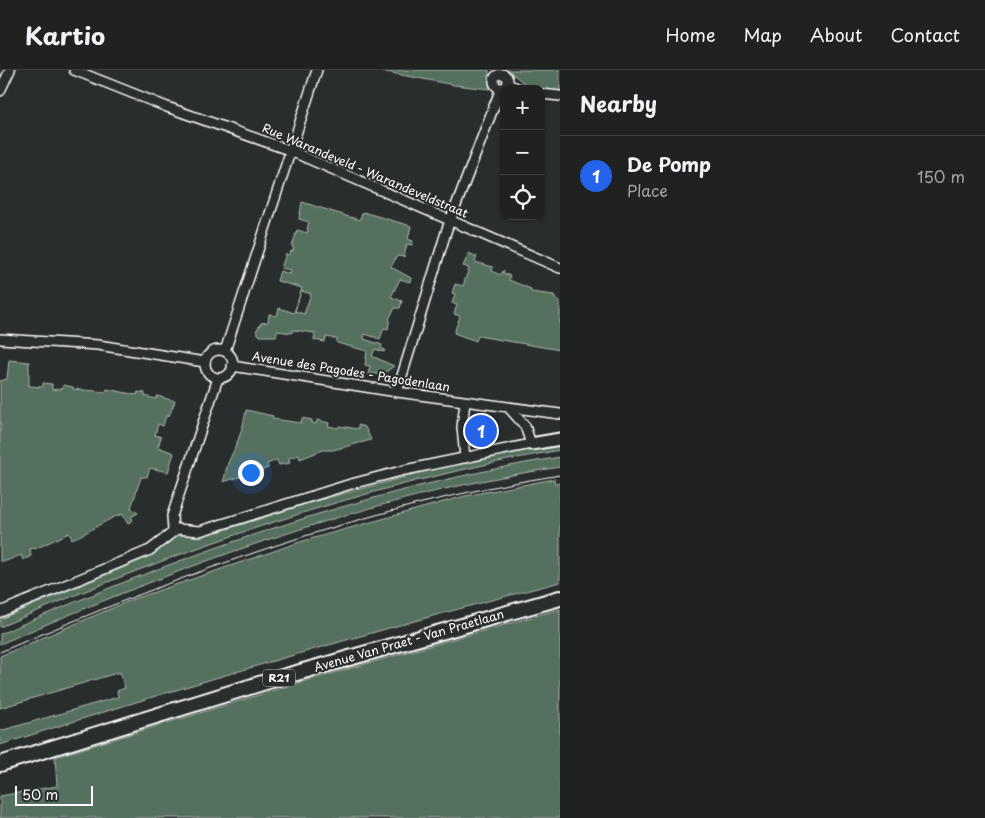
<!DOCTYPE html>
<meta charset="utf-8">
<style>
body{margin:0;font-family:"Playpen Sans",sans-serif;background:#282a2a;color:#f1f3f6}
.controls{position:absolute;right:15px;top:15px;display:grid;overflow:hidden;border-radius:10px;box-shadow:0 1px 4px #0004}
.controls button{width:45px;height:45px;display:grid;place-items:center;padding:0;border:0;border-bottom:1px solid #3d3f40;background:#202222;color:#f1f3f6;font:25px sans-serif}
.scale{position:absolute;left:15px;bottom:12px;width:78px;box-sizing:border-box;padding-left:5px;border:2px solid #fff;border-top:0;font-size:14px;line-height:18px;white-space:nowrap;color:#fff;-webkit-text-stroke:4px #2a2d2e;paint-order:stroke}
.you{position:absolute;left:250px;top:402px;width:18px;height:18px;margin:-12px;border:4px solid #fff;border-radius:50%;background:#1a73e8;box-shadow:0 0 0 8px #1a73e833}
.badge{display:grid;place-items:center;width:32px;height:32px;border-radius:50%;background:#2563eb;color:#fff;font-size:16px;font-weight:700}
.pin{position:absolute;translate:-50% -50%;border:2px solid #fff;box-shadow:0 1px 5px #0006}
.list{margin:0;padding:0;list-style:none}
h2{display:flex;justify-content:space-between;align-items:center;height:65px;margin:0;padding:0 20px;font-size:21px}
h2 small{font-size:16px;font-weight:400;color:#a2a4a5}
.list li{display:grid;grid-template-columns:32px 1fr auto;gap:15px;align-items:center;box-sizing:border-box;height:80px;padding:0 20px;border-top:1px solid #3d3f40}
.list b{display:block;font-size:19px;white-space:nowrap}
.list p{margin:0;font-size:16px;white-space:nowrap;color:#a2a4a5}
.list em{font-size:16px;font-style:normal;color:#a2a4a5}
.icon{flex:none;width:28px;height:28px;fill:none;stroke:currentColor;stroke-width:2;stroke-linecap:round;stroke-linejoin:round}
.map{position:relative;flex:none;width:560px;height:748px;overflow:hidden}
header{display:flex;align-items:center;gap:30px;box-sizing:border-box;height:70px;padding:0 25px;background:#202222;border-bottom:1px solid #3d3f40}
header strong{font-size:24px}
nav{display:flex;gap:28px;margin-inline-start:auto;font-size:18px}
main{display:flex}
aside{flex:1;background:#202222}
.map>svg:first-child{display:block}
.green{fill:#57705e;stroke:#abb8ae;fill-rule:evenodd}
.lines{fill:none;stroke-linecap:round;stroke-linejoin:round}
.street-casing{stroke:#fff;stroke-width:12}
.secondary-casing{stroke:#fff;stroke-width:15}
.primary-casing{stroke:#fff;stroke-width:18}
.street{stroke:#2a2d2e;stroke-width:9}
.secondary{stroke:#2a2d2e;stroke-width:11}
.primary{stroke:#2a2d2e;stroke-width:14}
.tram{stroke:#fff;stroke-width:1}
.labels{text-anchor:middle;stroke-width:4;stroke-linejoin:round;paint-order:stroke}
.shield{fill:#2a2d2e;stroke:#bfc0c0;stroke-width:1}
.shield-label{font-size:11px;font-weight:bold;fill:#fff}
.street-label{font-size:12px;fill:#fff;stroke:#2a2d2e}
</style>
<header>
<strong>Kartio</strong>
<nav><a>Home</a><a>Map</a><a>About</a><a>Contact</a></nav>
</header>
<main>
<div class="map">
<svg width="560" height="748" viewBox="0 0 560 748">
<rect width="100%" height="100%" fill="#2a2d2e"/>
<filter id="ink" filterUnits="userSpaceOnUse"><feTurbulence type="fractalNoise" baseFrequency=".02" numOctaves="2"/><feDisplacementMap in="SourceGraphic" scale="10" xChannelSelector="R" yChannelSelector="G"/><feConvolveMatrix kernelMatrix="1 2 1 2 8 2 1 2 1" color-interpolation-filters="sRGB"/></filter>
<g filter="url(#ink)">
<!-- green -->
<path class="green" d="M376 0H489L490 19 454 15Z
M508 0H560V22L531 19Z
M302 132 359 150 363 142 411 156 408 169 413 171 412 175 407 174 404 187 397 186 391 197 411 208 410 212 400 209 391 227 402 231 400 238H395L390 247 388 259 384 258 380 269 365 264 364 269 382 275 381 278 385 280 384 282 375 279 372 286 394 296 383 304H368L370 296 365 295 367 281 337 273V269L326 267 325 272 314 270 315 263 293 260 292 263 277 261 276 266H260L256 261 261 253 268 252 269 244 277 246 279 238 294 243 302 218 277 211 280 201 290 204 291 200 281 198 286 184 289 185 291 181H293L294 178 292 177 297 160 307 163 308 160 307 159 309 152 299 149ZM301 221 311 224 304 244 295 241Z
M469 183 477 187 475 192 493 197 492 201 500 205 504 200 503 203 510 206 509 210 531 219V222L554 225 556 230 560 231V280L478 266 476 271 454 263 460 246 454 244 457 235 452 233 455 224 452 223 455 214 463 216 469 198 463 196Z
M9 290 29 292V316L43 317V313L52 314V320L63 318V315L73 317V319L106 322 107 319 137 325 138 322 145 323V326L156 329 157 326 175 331 169 346H166L163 356 158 354 155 365 161 367 158 377 174 383 168 402 150 398 147 407H141L131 438 138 443 131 447 133 449 128 454 122 444C101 452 90 462 72 469L69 463 35 479 34 478 30 479 31 486 23 490 21 485 6 491H0V311L7 309Z
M246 340 273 346V349L301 353 302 348 312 350V353L316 354 317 350 329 353 328 356 338 358 339 356 358 359V355L365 357 371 370 333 380H323L300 389 299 385 289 388 290 393 279 395 277 390 267 394 268 398 258 402 256 397 245 401 246 405 223 412C225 406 226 400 228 393 236 376 243 361 246 340Z
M560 374V380C366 414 181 478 0 557V549L146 488 145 485 159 479 178 464 214 459 218 462 312 432 405 407 404 403 422 401Z
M560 387V397C366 426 179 497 0 574V564L9 560C186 483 369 418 560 387Z
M554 409 555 414 560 413V512C372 561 185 615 0 675V661L118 627 117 621 125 618 120 602 0 638V586L131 530 303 471 465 426Z
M560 539V748H0V726L57 716 55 687 298 613Z"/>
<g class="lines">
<!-- street casing -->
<g class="street-casing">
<path id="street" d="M74 0 167 37 286 79 560 198
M494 11a7 7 0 1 1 14 0a7 7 0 1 1-14 0Z
M507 14 520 19
M0 21 10 0
M541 24 560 26
M0 269 98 275 205 292
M205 294a14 14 0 1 1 28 0a14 14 0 1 1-28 0Z
M225 281 317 0
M232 296 397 322 560 344
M397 322 447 159 501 18
M465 332 462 357 465 388
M173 461 172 446 218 308
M0 542 150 480 177 459 200 461 351 414 405 400 531 374 525 356 509 338"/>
</g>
<!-- secondary casing -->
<g class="secondary-casing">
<path id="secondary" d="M531 374 560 369"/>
</g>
<!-- primary casing -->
<g class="primary-casing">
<path id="primary" d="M0 694 272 610 560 528"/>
</g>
<!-- street -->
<use href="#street" class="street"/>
<!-- secondary -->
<use href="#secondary" class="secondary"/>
<!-- primary -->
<use href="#primary" class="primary"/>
<!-- tram -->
<path class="tram" d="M0 582C179 505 366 435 560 405"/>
</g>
</g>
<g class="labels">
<!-- shield labels -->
<rect class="shield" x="263" y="599.5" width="32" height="17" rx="4"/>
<g class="shield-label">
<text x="279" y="612">R21</text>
</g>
<!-- street labels -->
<g class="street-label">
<text transform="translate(365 101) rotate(23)" y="4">Rue Warandeveld - Warandeveldstraat</text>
<text transform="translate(351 302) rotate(9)" y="4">Avenue des Pagodes - Pagodenlaan</text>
<text transform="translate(409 571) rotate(-16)" y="4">Avenue Van Praet - Van Praetlaan</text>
</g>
</g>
</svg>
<div class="controls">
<button>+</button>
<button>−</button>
<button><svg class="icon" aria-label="locate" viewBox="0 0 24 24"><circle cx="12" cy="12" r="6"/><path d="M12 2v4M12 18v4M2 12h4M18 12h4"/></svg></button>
</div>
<div class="scale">50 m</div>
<div class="you"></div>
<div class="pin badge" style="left:481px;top:361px">1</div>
</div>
<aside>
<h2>Nearby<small></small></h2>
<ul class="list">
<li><span class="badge">1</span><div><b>De Pomp</b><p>Place</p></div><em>150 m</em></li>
</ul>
</aside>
</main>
